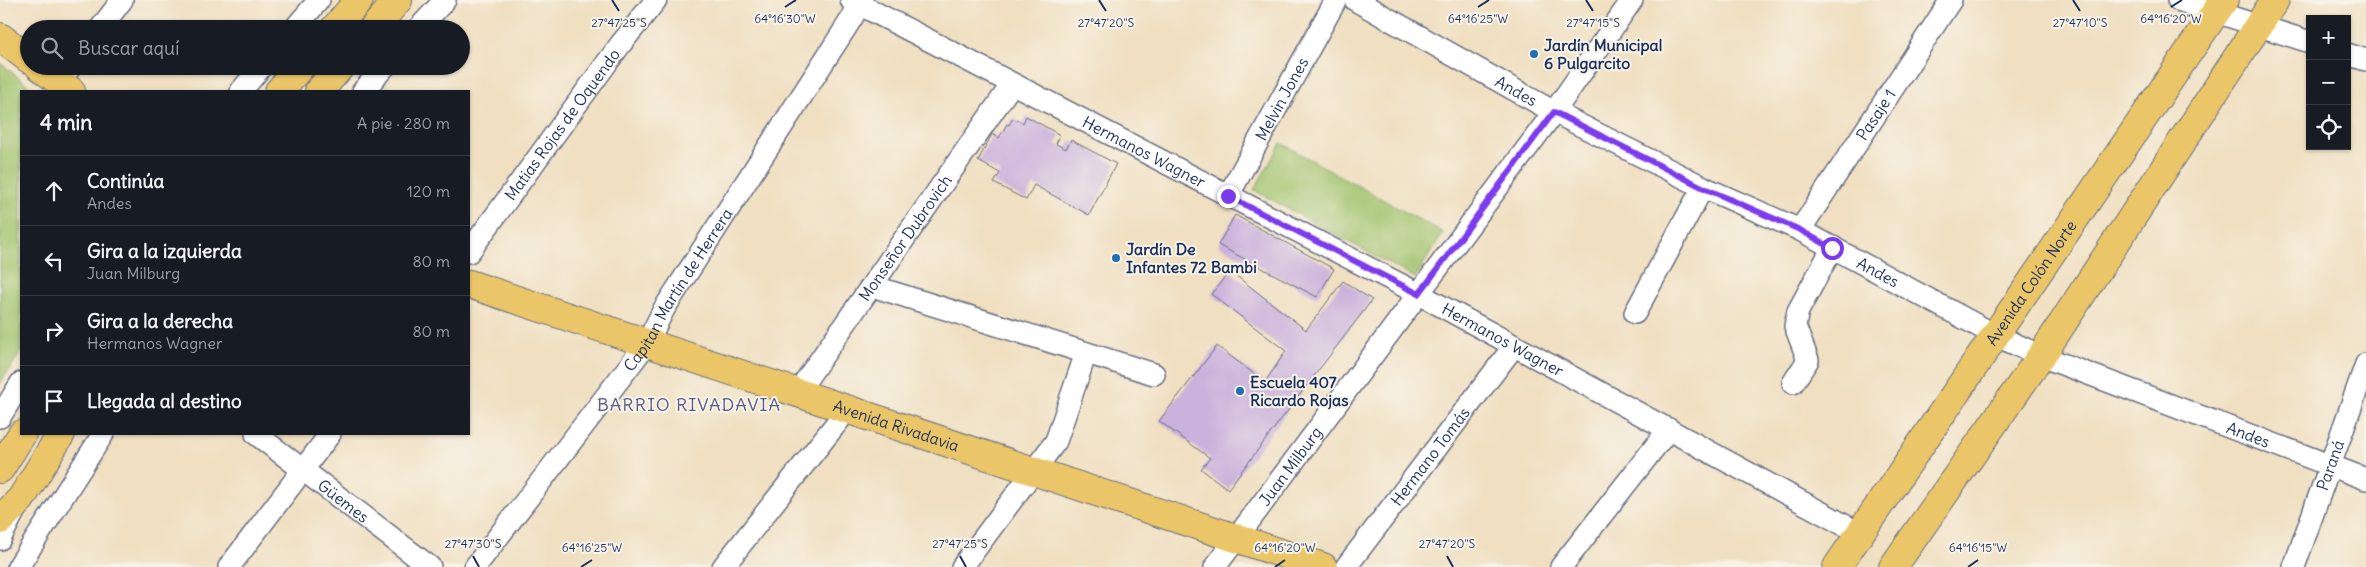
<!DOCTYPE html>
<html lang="es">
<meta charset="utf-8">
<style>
body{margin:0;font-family:Delius,sans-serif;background:#242831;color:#f1f3f6}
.controls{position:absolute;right:15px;top:15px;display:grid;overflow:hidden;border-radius:0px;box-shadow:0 1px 4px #0004}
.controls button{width:45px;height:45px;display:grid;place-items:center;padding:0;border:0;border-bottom:1px solid #363941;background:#171b24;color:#f1f3f6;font:25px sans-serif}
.stop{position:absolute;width:15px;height:15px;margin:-11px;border:4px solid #7c3aed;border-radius:50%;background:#fff}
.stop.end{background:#7c3aed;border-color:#fff;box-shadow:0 1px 5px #0008}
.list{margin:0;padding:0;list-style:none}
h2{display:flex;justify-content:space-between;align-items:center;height:65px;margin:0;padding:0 20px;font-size:21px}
h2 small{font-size:16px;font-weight:400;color:#9ea1a6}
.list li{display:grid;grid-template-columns:32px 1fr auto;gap:15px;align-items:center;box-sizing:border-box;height:70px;padding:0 20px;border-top:1px solid #363941}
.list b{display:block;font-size:19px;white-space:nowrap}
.list p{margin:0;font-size:16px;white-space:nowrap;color:#9ea1a6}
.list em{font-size:16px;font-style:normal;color:#9ea1a6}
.icon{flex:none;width:28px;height:28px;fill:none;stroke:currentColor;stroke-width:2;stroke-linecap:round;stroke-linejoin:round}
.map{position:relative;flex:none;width:2366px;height:567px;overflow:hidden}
.search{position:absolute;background:#171b24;box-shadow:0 1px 4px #0004;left:20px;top:20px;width:450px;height:55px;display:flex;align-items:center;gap:12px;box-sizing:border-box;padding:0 18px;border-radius:28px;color:#9ea1a6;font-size:19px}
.panel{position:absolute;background:#171b24;box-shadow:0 1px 4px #0004;left:20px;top:90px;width:450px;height:345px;border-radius:0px}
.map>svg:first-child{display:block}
.green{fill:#a1c36c;stroke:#5e7965}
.building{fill:#cbb2dc}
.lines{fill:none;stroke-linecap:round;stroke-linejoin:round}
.minor-casing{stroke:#666d80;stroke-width:24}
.major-casing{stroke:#666d80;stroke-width:30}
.minor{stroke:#fff;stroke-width:21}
.major{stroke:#ebc669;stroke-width:28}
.route{stroke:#7c3aed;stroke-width:6}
.ticks{fill:none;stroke:#1b2f5e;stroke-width:2}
.poi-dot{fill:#1f6fb2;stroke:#f7f3e8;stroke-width:2}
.labels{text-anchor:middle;stroke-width:4;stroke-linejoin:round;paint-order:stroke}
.poi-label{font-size:16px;font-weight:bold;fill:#1b2f5e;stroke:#f7f3e8;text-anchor:start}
.street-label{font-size:16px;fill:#1b2f5e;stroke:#f7f3e8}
.neighbourhood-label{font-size:18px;letter-spacing:1px;fill:#595d8a;stroke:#f7f3e8}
.ticks-label{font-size:12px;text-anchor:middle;fill:#1b2f5e;stroke:#f7f3e8;stroke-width:4;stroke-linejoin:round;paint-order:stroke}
</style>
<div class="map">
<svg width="2366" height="567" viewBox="0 0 2366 567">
<rect width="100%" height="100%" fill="#f7f3e8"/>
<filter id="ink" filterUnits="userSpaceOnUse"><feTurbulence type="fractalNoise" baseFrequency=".02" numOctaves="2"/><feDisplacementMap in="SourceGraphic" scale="10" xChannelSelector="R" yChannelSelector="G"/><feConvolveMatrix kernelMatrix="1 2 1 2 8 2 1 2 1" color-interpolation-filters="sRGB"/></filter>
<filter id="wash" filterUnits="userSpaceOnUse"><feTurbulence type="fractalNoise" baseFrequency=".0096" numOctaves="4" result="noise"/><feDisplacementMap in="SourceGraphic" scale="20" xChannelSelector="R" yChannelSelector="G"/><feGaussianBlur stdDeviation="1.12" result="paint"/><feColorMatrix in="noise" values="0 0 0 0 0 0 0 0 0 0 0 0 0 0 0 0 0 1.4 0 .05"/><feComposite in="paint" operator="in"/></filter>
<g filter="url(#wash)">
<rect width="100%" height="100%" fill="#f0dfc0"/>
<!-- green -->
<path class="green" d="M0 63 36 91H21V352L0 384Z
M1281 143 1443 233 1415 278 1254 190Z"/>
<g id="blocks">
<!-- building -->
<path class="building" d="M1026 116 1060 135 1056 144 1066 149 1071 140 1116 164 1089 215 1034 185 1026 200 994 183 1000 173 978 161 992 134 999 138 1007 124 1009 125 1013 118 1023 123Z
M1235 215 1334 269 1317 297 1218 245Z
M1230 271 1306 330 1343 281 1372 300 1228 489 1201 469 1210 458 1159 421 1217 346 1265 382 1286 351 1211 294Z"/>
</g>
</g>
<g filter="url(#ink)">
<use href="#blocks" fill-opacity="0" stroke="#666d80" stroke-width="1"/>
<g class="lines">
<!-- minor casing -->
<g class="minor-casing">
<g id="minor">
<path id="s1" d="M851 0 1419 294 1859 533"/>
<path id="s2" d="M1355 0 1554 112 1703 187 1800 230 1997 336 2041 356 2366 479"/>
<path d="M2178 0 2310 42"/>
<path d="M100 29 122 0"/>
<path d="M294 29 319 0"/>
<path d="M418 29 445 0"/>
<path d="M2347 54 2366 60"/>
<path d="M59 82 71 66"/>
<path d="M241 91 262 66"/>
<path d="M363 91 385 66"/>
<path id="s3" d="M1228 196 1336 0"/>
<path id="s4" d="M1800 230 1951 0"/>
<path id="s5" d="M469 252 620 45 656 0"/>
<path d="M872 286 1154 374"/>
<path d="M1635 313 1703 187"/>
<path d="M1793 383 1808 360 1795 326 1798 311 1833 247"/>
<path id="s6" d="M797 393 1012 84"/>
<path d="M0 417 21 383"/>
<path id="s7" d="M256 434 430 567"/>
<path d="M0 539 16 508"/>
<path d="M18 567 103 434"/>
<path d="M229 567 330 434"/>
<path id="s8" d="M475 567 647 343 664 309 852 18 861 0"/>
<path d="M723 567 847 410"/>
<path d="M962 567 1056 441 1086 353"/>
<path id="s9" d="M1215 567 1554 112 1632 0"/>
<path id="s10" d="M1346 567 1514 346"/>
<path d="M1561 567 1669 429"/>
<path id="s11" d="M2294 567 2366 364"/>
</g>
</g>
<!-- major casing -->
<g class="major-casing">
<g id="major">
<path d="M334 29 359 0"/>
<path d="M373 29 398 0"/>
<path d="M0 37 29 59"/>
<path d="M39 66 71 91"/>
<path d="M279 91 301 66"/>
<path d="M319 91 341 66"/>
<path id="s12" d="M469 284 1323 567"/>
<path d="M0 469 22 434"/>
<path d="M0 520 21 499 61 434"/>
<path id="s13" d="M1837 567 2224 0"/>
<path d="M1893 567 2041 356 2275 0"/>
</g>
</g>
<!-- minor -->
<use href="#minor" class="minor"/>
<!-- major -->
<use href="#major" class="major"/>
</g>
</g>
<g class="lines" filter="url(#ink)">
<!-- route -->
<path class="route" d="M1228 196 1419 294 1554 112 1704 188 1800 230 1832 248"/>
</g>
<!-- ticks -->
<path class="ticks" d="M612 0 619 11M1099 0 1106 11M1586 0 1593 11M2073 0 2080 11M785 7 796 0M1478 7 1489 0M2171 7 2182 0M473 556 479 567M960 556 966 567M1447 556 1453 567M581 567 592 560M1275 567 1285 560M1968 567 1978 560"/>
<!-- markers -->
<g class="poi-dot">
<circle cx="1534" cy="54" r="5"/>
<circle cx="1116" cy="258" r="5"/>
<circle cx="1240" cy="391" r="5"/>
</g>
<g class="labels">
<!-- poi labels -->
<g class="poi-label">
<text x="1544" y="51">Jardín Municipal<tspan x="1544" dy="18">6 Pulgarcito</tspan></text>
<text x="1126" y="255">Jardín De<tspan x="1126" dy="18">Infantes 72 Bambi</tspan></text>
<text x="1250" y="388">Escuela 407<tspan x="1250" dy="18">Ricardo Rojas</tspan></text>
</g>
<!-- street labels -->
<g class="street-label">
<text dy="6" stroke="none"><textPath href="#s2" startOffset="185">Andes</textPath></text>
<text dy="6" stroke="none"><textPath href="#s3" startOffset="111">Melvin Jones</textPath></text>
<text dy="6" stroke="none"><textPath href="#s4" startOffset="138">Pasaje 1</textPath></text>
<text dy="6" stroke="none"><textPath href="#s5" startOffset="158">Matias Rojas de Oquendo</textPath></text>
<text dy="6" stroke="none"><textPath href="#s1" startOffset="330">Hermanos Wagner</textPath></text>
<text dy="6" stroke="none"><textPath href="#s6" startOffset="189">Monseñor Dubrovich</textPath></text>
<text dy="6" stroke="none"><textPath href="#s2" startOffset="590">Andes</textPath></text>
<text dy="6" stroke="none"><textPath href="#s13" startOffset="344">Avenida Colón Norte</textPath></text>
<text dy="6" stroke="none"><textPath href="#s8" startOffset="344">Capitan Martín de Herrera</textPath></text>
<text dy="6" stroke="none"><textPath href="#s1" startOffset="735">Hermanos Wagner</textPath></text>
<text dy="6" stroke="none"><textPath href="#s12" startOffset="450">Avenida Rivadavia</textPath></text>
<text dy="6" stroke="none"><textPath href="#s2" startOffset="995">Andes</textPath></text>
<text dy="6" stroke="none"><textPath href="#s10" startOffset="139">Hermano Tomás</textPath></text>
<text dy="6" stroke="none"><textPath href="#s9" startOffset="126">Juan Milburg</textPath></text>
<text dy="6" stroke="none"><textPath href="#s11" startOffset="108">Paraná</textPath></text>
<text dy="6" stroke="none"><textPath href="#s7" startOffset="110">Güemes</textPath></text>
</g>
<!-- neighbourhood labels -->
<g class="neighbourhood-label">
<text x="689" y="411">BARRIO RIVADAVIA</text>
</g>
</g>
<g class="ticks-label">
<text x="785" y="23">64°16'30"W</text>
<text x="1478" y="23">64°16'25"W</text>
<text x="2171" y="23">64°16'20"W</text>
<text x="1593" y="27">27°47'15"S</text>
<text x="619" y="27">27°47'25"S</text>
<text x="1106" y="27">27°47'20"S</text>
<text x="2080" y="27">27°47'10"S</text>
<text x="473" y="548">27°47'30"S</text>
<text x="960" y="548">27°47'25"S</text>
<text x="1447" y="548">27°47'20"S</text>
<text x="592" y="552">64°16'25"W</text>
<text x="1285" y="552">64°16'20"W</text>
<text x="1978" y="552">64°16'15"W</text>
</g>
</svg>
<div class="controls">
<button>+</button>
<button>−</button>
<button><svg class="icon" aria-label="locate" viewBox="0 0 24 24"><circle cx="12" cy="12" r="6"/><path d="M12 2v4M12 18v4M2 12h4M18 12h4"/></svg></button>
</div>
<div class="stop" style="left:1832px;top:248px"></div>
<div class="stop end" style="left:1228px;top:196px"></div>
<div class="search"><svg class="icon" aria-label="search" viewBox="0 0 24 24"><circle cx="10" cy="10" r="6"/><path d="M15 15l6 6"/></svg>Buscar aquí</div>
<section class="panel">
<h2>4 min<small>A pie · 280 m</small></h2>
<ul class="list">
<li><svg class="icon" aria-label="ahead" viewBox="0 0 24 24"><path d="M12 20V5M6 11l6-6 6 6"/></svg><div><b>Continúa</b><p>Andes</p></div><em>120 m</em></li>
<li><svg class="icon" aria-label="left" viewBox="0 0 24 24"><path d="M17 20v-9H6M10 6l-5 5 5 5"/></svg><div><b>Gira a la izquierda</b><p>Juan Milburg</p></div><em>80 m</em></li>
<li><svg class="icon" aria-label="right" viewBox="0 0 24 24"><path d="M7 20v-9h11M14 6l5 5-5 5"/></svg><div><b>Gira a la derecha</b><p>Hermanos Wagner</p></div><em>80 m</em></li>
<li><svg class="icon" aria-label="arrive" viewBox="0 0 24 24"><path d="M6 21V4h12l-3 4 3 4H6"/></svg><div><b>Llegada al destino</b></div></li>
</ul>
</section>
</div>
